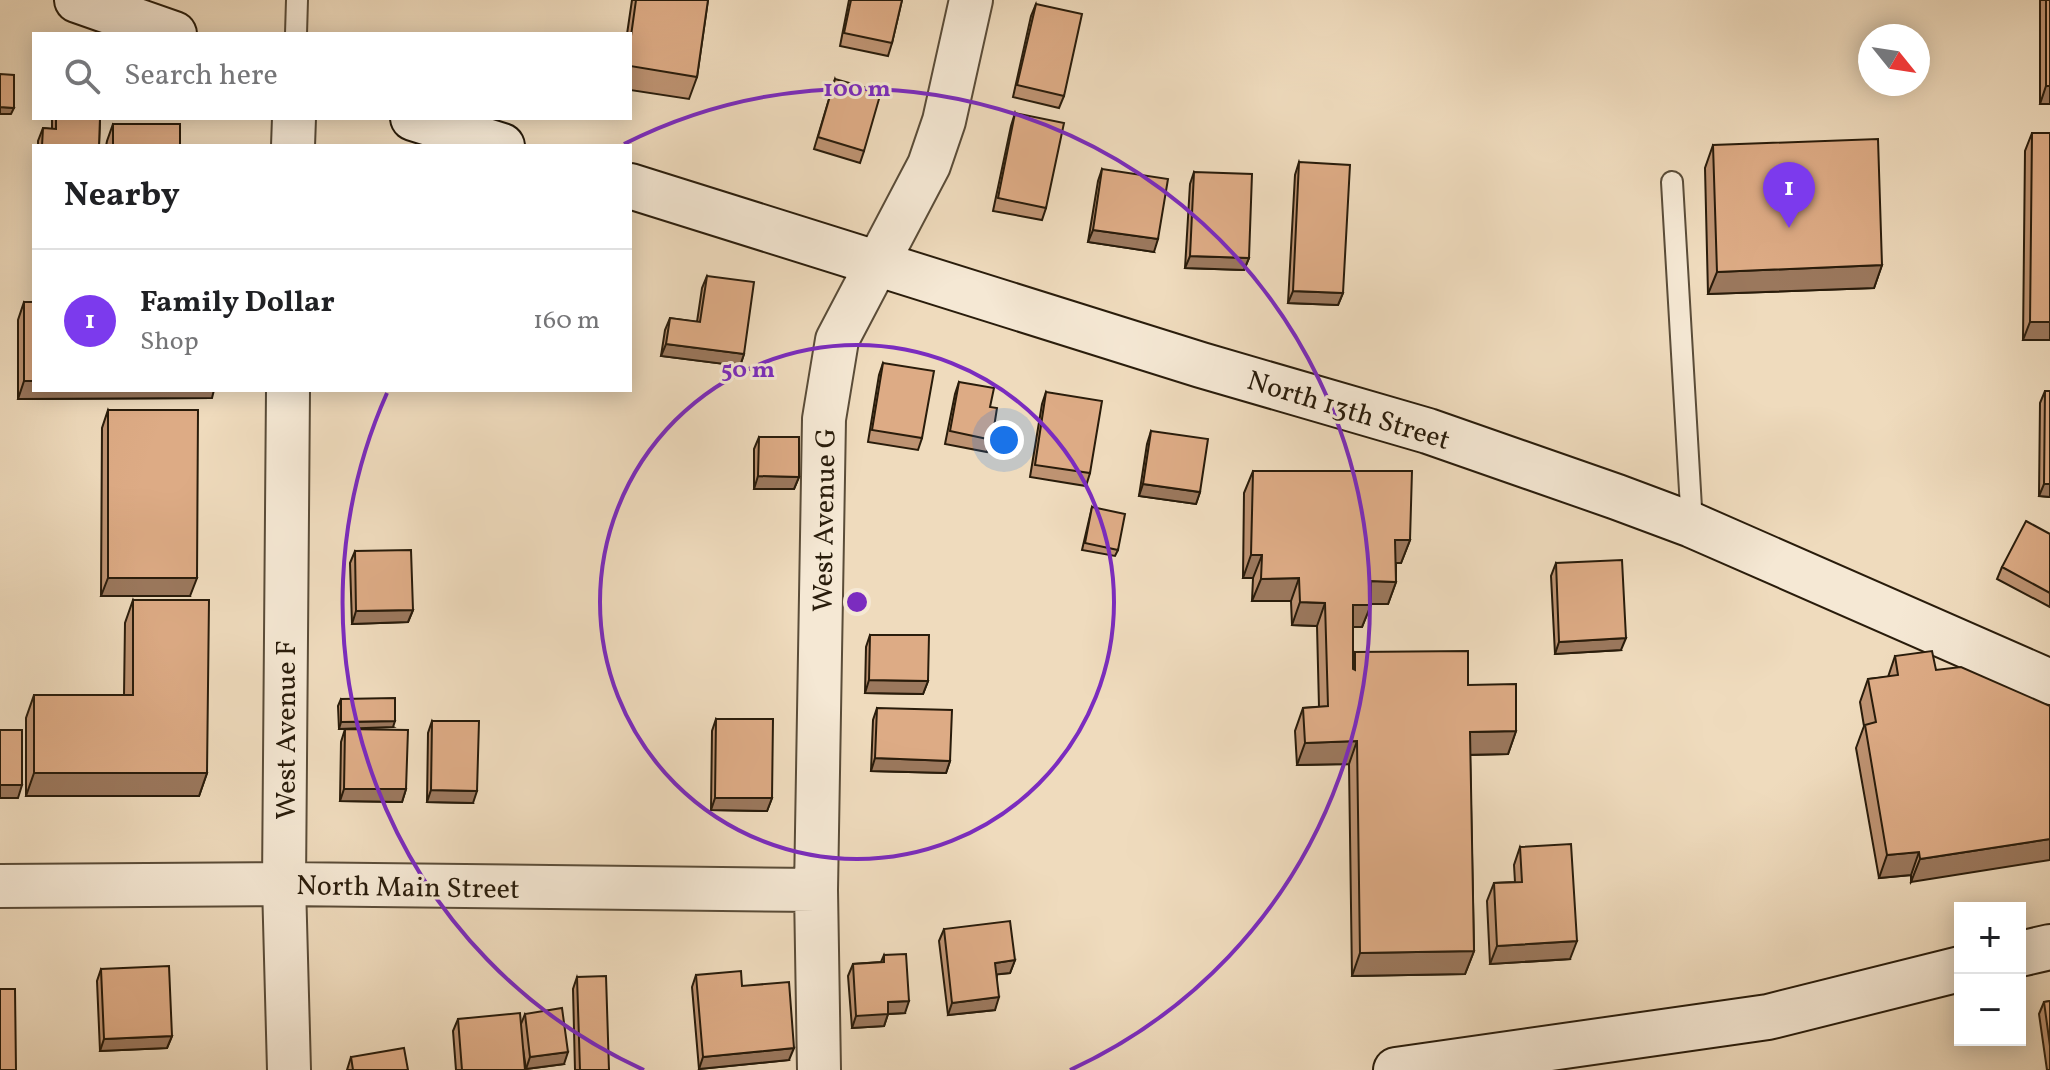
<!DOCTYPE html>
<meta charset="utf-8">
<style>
body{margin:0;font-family:Vollkorn,serif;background:#f2f2f2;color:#202124}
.controls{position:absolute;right:24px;bottom:24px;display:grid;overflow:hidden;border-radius:0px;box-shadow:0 4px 20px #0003}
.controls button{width:72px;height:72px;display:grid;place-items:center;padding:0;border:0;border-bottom:2px solid #e0e0e0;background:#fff;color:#202124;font:40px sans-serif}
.compass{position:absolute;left:1858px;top:24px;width:72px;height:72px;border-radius:50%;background:#fff;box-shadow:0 4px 20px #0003;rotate:120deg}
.you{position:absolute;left:1004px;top:440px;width:28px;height:28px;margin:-20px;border:6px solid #fff;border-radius:50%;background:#1a73e8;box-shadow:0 0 0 12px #1a73e833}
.badge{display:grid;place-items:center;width:52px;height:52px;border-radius:50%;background:#7c3aed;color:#fff;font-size:26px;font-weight:700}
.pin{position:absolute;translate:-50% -66px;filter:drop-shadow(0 2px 4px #0008)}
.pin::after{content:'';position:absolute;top:42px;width:28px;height:24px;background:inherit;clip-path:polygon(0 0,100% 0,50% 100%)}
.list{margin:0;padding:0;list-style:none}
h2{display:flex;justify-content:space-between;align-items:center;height:104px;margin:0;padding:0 32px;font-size:34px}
h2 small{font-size:26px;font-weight:400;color:#757577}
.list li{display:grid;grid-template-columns:52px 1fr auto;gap:24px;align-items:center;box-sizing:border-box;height:144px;padding:0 32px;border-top:2px solid #e0e0e0}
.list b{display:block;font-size:30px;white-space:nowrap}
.list p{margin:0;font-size:26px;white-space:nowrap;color:#757577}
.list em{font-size:26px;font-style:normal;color:#757577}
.icon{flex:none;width:44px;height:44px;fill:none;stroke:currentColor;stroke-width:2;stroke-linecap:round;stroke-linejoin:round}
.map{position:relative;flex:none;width:2050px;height:1070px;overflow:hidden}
.search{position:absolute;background:#fff;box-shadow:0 4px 20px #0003;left:32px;top:32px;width:600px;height:88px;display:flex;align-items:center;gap:20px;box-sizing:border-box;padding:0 28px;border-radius:0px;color:#757577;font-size:30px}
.panel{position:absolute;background:#fff;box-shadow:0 4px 20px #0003;left:32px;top:144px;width:600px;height:248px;border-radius:0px}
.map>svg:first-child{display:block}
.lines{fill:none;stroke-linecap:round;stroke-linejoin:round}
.lane-casing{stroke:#5a4c38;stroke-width:24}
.street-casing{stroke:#5a4c38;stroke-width:46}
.secondary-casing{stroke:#291c0b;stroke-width:48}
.lane{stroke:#f5e8d4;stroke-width:20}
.street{stroke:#f5e8d4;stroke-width:42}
.secondary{stroke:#f5e8d4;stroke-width:44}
.wall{fill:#be9372;stroke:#291c0b;stroke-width:2}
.shaded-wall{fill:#9b785d;stroke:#291c0b;stroke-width:2}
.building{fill:#ddab85;stroke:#291c0b;stroke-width:2}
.ring{fill:none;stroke:#7b2cbf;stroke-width:4}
.labels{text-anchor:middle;stroke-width:6;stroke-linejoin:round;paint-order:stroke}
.street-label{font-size:28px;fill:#291c0b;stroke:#f5e8d4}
.centre{fill:#7b2cbf;stroke:#f5e8d4;stroke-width:4}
.ring-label{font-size:24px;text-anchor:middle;font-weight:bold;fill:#7b2cbf;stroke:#f5e8d4;stroke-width:6;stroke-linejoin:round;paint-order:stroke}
</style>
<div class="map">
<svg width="2050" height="1070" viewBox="0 0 2050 1070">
<rect width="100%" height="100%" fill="#efdbbd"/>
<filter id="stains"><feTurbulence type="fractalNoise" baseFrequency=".0025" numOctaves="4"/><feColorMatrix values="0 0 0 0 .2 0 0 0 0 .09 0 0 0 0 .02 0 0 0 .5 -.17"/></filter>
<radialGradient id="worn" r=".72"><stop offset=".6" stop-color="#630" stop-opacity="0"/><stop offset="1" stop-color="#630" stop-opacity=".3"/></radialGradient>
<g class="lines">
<!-- lane casing -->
<g class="lane-casing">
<path id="lane" d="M296 34 297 0
M1672 182 1692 525"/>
</g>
<!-- street casing -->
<g class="street-casing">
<path id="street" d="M293 146 294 118
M288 390 284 884 289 1070
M0 886 284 884 816 890
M819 1070 816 890 824 419 837 340 929 165 944 121 971 0"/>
</g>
<!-- secondary casing -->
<g class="secondary-casing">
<path id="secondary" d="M77 0 174 34
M413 118 502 146
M630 186 1201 365 1428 431 1617 497 1692 525 2050 682
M2020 954 2050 947
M1396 1070 1768 1017 1960 969"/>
</g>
<!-- lane -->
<use href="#lane" class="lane"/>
<!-- street -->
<use href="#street" class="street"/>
<!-- secondary -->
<use href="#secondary" class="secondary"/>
</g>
<!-- wall -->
<path class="wall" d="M632 0H708L697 77 689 99 630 90V34H627Z
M849 0H902L892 43 888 56 840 46Z
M2040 0H2050V104H2040Z
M1036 4 1064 96 1059 108 1013 97 1031 16Z
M835 79 864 151 860 163 814 149Z
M1015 113 1046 208 1042 220 993 211 1011 126Z
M52 118H100L99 146H38V141L43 128 52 129Z
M113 124 180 146H106L107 141Z
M2032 133 2050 340H2023L2025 151Z
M1713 145 1882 265 1874 288 1708 294 1705 168Z
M1299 162 1343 293 1338 305 1288 303 1295 175Z
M1102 169 1154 252 1088 242 1098 181Z
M1194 172 1249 258 1244 270 1185 268 1190 184Z
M707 276 744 354 740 366 661 356 665 330 670 318 697 322 702 288Z
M24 302 212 398 18 399V320Z
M883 363 922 438 918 450 868 442 879 375Z
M959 382 990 407 992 440 987 452 945 444 955 394Z
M2045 391H2050V497L2039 496 2040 403Z
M1046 392 1090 473 1086 486 1030 477 1042 404Z
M108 410 190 596H101L102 428Z
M1151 431 1200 492 1196 504 1139 496 1147 444Z
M759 437 799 477 794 489H754V449Z
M1253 471 1410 540 1401 563H1396V582L1388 604H1371L1362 627H1353V660L1355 652 1468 685 1516 731 1508 754 1470 755 1474 951 1465 974 1352 976 1349 764 1297 765 1295 731 1303 708 1319 707 1317 626 1292 625 1291 601H1252L1253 578H1243L1244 493Z
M1092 507 1118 550 1115 556 1082 550Z
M2050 534V607L1997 579 2002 567Z
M355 551 413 610 408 622 352 624 350 563Z
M1556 563 1621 650 1555 654 1551 576Z
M133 600 207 773 199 796H26V718L34 695H124L125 623Z
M870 635 928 681 923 694 865 693 866 647Z
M1895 656 1936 670 2050 706 1911 882V875L1879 878 1856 748 1864 726 1860 702 1868 679 1888 677Z
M341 699 393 727 339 729 338 706Z
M877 708 950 761 946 773 871 771 873 720Z
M716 719 772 798 767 811 711 810 712 731Z
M432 721 473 803 427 802 428 733Z
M345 729 406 789 402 802 340 801 341 742Z
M1520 847 1570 959 1490 964 1487 901 1494 883 1515 882 1514 865Z
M944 929 1015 960 1010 973 997 974 995 1010 948 1015 939 941Z
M884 955 905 1013 888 1014 884 1026 852 1028 848 976 853 964 881 962Z
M101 969 172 1036 167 1048 100 1051 97 981Z
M696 975 742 986 789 1060 699 1069 692 987Z
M577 977 609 1070H575L573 989Z
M2050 1001V1070H2047L2039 1014 2044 1002Z
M525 1014 564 1064 526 1069 523 1049 525 1070H456L453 1031 458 1019 521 1024Z
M351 1057 408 1070H347Z"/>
<!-- shaded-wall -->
<path class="shaded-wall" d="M2046 86H2050V104H2040Z
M0 107 14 108 11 114H0Z
M1093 230 1158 239 1154 252 1088 242Z
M1190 256 1249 258 1244 270 1185 268Z
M1882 265 1874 288 1708 294 1717 272Z
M1293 291 1343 293 1338 305 1288 303Z
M2030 322H2050V340H2023Z
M666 344 744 354 740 366 661 356Z
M24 381H34V390H214L212 398 18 399Z
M758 476 799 477 794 489H754Z
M1143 484 1200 492 1196 504 1139 496Z
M2044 484H2050V497L2039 496Z
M1395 540H1410L1401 563H1387Z
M1251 555H1262L1253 578H1243Z
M108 578H197L190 596H101Z
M1299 578 1291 601H1252L1261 579Z
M1371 581 1396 582 1388 604H1363Z
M1300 602 1325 603 1317 626 1292 625Z
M1353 605H1371L1362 627H1345Z
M413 610 408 622 352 624 356 611Z
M1626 638 1621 650 1555 654 1559 642Z
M869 680 928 681 923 694 865 693Z
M395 721 393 727 339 729 341 722Z
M1516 731 1508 754 1462 755 1470 732Z
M1357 741 1349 764 1297 765 1305 743Z
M875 758 950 761 946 773 871 771Z
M34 773H207L199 796H26Z
M0 785H22L18 798H0Z
M344 789H406L402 802 340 801Z
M431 790 477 791 473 803 427 802Z
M715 798H772L767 811 711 810Z
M2050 839V860L1911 882 1920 859Z
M1919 852 1911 875 1879 878 1887 855Z
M1577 941 1570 959 1490 964 1497 946Z
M1474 951 1465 974 1352 976 1360 953Z
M1015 960 1010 973 991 975 995 963Z
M999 997 995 1010 948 1015 952 1003Z
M909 1001 905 1013 888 1014 884 1026 852 1028 856 1016 888 1002Z
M172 1036 167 1048 100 1051 104 1039Z
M794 1048 789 1060 699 1069 703 1057Z
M568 1052 564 1064 526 1069 530 1057Z"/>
<!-- building -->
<path class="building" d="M636 0H708L697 77 630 66V43Z
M851 0H902L892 43 844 33Z
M2046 0H2050V86H2046Z
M1036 4 1082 14 1064 96 1017 85Z
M0 74 14 75V108L0 107Z
M835 79 881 92 864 151 818 137Z
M1015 113 1064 123 1046 208 998 198Z
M56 118H100L99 146H42L43 128 56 129Z
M113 124H180V146H113Z
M2032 133H2050V322H2030Z
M1878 139 1882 265 1717 272 1713 145Z
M1299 162 1350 165 1343 293 1293 291Z
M1102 169 1168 179 1158 239 1093 230Z
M1194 172 1252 174 1249 258 1190 256Z
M707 276 754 282 744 354 666 344 670 318 700 322Z
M24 302H34V381H24Z
M883 363 934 371 922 438 872 430Z
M959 382 994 388 990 407 997 408 992 440 950 431Z
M2045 391H2050V484H2044Z
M1046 392 1102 401 1090 473 1035 465Z
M108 410H198L197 578H108Z
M1151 431 1208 439 1200 492 1143 484Z
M759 437H799V477L758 476Z
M1253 471H1412L1410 540H1395L1396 582 1371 581V605H1353V669L1355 670V652L1468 651V685L1516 684V731L1470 732 1474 951 1360 953 1357 741 1305 743 1303 708 1328 706 1325 603 1300 602 1299 578 1261 579 1262 555H1251Z
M1092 507 1125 514 1118 550 1085 543Z
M2026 521 2050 534V593L2002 567Z
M411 550 413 610 356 611 355 551Z
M1622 560 1626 638 1559 642 1556 563Z
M133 600H209L207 773H34V695H133Z
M870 635H929L928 681 869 680Z
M1932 651 1936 670 1961 667 2050 706V839L1920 859 1919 852 1887 855 1865 725 1876 722 1868 679 1898 675 1895 656Z
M395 698V721L341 722V699Z
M877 708 952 710 950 761 875 758Z
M716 719H773L772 798H715Z
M432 721H479L477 791 431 790Z
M345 729 408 730 406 789H344Z
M0 730H22V785H0Z
M1571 844 1577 941 1497 946 1494 883 1522 882 1520 847Z
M1010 921 1015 960 995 963 999 997 952 1003 944 929Z
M906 954 909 1001 888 1002V1014L856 1016 853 964 884 962V955Z
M169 966 172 1036 104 1039 101 969Z
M741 971 742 986 789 982 794 1048 703 1057 696 975Z
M606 976 609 1070H580L577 977Z
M0 989H15L16 1070H0Z
M2050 1001V1046L2044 1002Z
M562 1008 568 1052 530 1057 525 1014Z
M520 1013 525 1070H462L458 1019Z
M404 1048 408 1070H353L351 1057Z"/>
<!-- distance rings -->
<g class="ring">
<circle cx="857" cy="602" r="257"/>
<path d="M644 1070A514 514 0 0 1 387 393M624 144A514 514 0 1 1 1070 1070"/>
</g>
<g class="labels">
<!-- street labels -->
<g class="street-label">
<text transform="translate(1349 409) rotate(17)" y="10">North 13th Street</text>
<text transform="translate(823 520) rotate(-89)" y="10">West Avenue G</text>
<text transform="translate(285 730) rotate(-90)" y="10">West Avenue F</text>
<text transform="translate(408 886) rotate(1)" y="10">North Main Street</text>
</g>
</g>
<circle cx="857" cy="602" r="12" class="centre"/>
<g class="ring-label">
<text x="857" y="96">100 m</text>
<text x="748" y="377">50 m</text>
</g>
<rect width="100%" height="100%" filter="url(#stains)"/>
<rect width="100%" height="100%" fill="url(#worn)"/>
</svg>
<div class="controls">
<button>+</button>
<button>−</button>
</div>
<svg class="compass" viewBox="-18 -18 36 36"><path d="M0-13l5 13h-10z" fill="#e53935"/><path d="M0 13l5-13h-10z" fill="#757577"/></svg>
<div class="you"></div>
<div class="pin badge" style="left:1789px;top:228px">1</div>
<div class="search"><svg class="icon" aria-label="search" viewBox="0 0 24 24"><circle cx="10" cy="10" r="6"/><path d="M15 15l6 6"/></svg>Search here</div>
<section class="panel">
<h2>Nearby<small></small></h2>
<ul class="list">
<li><span class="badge">1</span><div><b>Family Dollar</b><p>Shop</p></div><em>160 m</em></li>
</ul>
</section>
</div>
